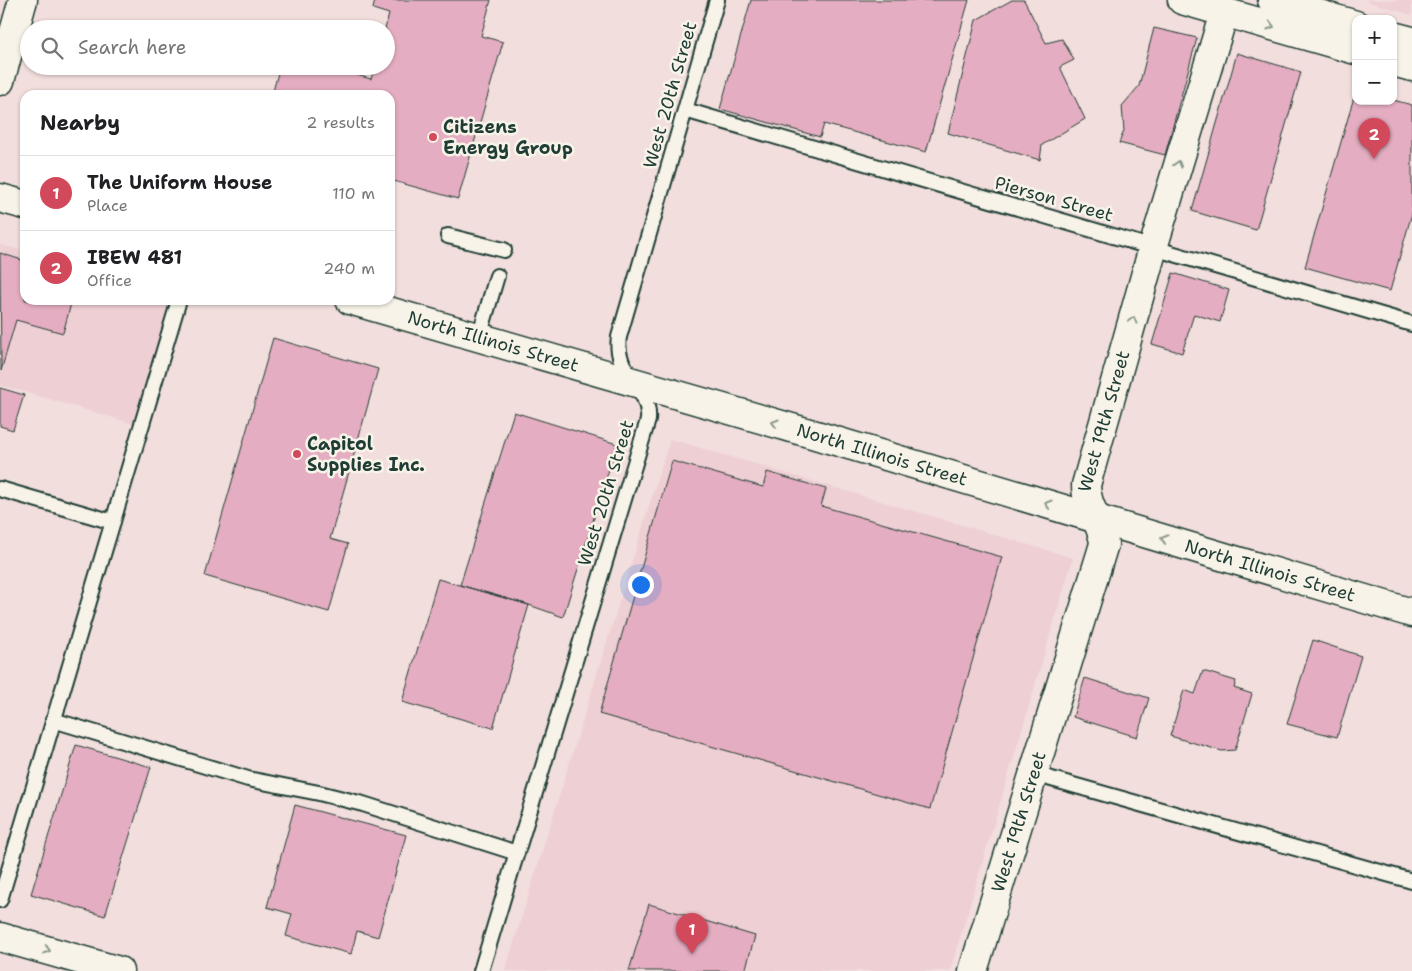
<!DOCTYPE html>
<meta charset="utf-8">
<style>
body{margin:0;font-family:"Shantell Sans",sans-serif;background:#f6f6f6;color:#202124}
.controls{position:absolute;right:15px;top:15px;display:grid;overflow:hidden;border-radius:10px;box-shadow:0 1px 4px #0004}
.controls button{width:45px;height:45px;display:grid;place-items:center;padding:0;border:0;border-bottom:1px solid #e0e0e0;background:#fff;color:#202124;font:25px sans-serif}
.you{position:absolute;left:640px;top:584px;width:18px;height:18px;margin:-12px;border:4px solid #fff;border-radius:50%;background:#1a73e8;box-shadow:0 0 0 8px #1a73e833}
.badge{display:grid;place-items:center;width:32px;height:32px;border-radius:50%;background:#d1495b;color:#fff;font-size:16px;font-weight:700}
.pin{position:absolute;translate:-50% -41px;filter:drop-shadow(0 1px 2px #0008)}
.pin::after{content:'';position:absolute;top:26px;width:18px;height:15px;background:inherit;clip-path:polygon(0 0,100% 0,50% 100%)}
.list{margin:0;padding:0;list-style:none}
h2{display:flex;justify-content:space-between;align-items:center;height:65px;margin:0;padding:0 20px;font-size:21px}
h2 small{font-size:16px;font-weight:400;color:#757577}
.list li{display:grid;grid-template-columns:32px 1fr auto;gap:15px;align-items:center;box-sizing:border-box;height:75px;padding:0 20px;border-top:1px solid #e0e0e0}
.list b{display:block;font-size:19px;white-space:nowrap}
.list p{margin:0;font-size:16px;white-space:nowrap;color:#757577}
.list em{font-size:16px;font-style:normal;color:#757577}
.icon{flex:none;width:28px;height:28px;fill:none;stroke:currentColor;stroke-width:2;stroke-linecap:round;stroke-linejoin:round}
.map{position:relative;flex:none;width:1412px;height:971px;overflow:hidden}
.search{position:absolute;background:#fff;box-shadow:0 1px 4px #0004;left:20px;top:20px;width:375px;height:55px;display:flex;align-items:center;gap:12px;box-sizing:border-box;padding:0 18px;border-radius:28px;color:#757577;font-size:19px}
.panel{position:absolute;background:#fff;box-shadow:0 1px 4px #0004;left:20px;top:90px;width:375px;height:215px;border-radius:15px}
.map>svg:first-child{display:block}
.built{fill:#eecfd4}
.building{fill:#e5adc1;stroke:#1f3d34}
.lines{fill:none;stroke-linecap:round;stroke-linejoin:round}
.service-casing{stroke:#1f3d34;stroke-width:18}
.minor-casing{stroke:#1f3d34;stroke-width:31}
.secondary-casing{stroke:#1f3d34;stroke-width:31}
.primary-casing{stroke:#1f3d34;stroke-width:31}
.service{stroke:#f7f3e8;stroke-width:14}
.minor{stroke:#f7f3e8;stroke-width:28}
.secondary{stroke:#f7f3e8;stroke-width:28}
.primary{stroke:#f7f3e8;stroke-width:28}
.oneway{stroke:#8b988e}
.poi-dot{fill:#d1495b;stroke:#f7f3e8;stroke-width:2}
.labels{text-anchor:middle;stroke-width:5;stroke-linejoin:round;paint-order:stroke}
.street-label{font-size:18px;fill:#1f3d34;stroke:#f7f3e8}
.poi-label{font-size:18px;font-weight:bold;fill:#1f3d34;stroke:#f7f3e8;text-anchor:start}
</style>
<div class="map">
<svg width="1412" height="971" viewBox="0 0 1412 971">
<rect width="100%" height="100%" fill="#f2dedc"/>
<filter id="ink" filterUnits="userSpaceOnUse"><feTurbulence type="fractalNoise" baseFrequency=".02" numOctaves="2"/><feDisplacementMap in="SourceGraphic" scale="10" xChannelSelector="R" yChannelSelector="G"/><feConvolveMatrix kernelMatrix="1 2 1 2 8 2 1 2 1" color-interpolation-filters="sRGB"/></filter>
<g filter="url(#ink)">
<!-- built -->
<path class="built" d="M1363 0H1412V15L1364 0Z
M0 245 25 251V300H174L135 424 0 385Z
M670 439 1073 558 950 971H505Z"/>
<!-- building -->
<path class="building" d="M375 0H491L481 36 503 42 458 199 390 180V95H287L273 91 280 66H326L371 79 375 66H386V29H385L389 14 373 9Z
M751 0H969L926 152 824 124 820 137 720 109Z
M1012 0H1024L1046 43 1062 39 1074 60 1060 67 1085 119 1042 145 1040 160 948 133 976 20Z
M1154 28 1197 38 1165 155 1119 143 1124 131 1122 106 1139 86Z
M1237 53 1301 72 1256 230 1192 211Z
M1356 90V101L1393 100 1412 105V213L1390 291 1305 267Z
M0 253 25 261V300H72L63 333 16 320 1 371Z
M1173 273 1229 290 1220 322 1194 314 1182 353 1152 344Z
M273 338 378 369 330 539 348 544 329 612 205 576Z
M0 388 24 395 13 430 0 426Z
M514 412 617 444 563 617 529 605 460 585Z
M672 461 763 487 767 472 826 489 821 506 1002 557 930 809 599 714Z
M438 579 529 605 493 728 402 702Z
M1313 640 1361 656 1337 737 1287 724Z
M1203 671 1236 681 1234 688 1252 694 1235 750 1222 751 1170 736 1184 690 1195 694Z
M1085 678 1149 698 1137 737 1073 717Z
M76 745 151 767 105 916 31 894Z
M295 805 406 835 378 937 357 931 351 954 286 936 292 914 267 907Z
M649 904 755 936 745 971H629Z"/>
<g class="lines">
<!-- service casing -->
<g class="service-casing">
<path id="service" d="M685 110 1412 324
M448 236 504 250
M479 337 497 276
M0 489 113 522
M53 720 248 779 319 793 363 804 517 853
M1034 774 1412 881
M0 900 179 300
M481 971 648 420C651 386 613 374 619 337L717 0"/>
</g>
<!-- minor casing -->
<g class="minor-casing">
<g id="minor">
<path d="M0 81 23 0"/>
<path id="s1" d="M973 971 1104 544C1103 523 1086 509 1086 485L1153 248 1224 13"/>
</g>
</g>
<!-- secondary casing -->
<g class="secondary-casing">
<g id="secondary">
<path d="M0 198 25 205"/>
<path id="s2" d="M350 300 809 433 1412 613"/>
<path d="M0 937 119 971"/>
</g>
</g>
<!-- primary casing -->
<g class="primary-casing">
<path id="primary" d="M1182 0 1356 50
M1272 0 1356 25
M1393 36 1412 41
M1393 62 1412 67"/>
</g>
<!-- service -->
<use href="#service" class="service"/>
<!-- minor -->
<use href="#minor" class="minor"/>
<!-- secondary -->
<use href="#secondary" class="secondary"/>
<!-- primary -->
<use href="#primary" class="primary"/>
</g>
<!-- one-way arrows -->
<defs><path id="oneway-chevron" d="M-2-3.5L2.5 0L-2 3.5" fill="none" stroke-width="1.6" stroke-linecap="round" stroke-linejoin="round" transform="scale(1.25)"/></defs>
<g class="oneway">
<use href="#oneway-chevron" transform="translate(1271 26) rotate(16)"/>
<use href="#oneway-chevron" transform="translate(1178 164) rotate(-73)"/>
<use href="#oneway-chevron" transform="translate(1133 320) rotate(-74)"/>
<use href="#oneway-chevron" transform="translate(775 423) rotate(-164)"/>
<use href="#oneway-chevron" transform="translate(1048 504) rotate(-163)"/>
<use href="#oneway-chevron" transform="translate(1164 539) rotate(-163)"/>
<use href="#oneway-chevron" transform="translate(47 950) rotate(16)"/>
</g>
</g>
<!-- markers -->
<g class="poi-dot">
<circle cx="433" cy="137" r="5"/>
<circle cx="297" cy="454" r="5"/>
</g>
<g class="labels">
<!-- street labels -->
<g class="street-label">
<text transform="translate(670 95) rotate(-74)" y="6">West 20th Street</text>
<text transform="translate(1054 199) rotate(16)" y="6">Pierson Street</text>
<text dy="6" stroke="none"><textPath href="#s2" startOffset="149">North Illinois Street</textPath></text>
<text dy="6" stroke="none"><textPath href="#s1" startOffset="575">West 19th Street</textPath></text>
<text dy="6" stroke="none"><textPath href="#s2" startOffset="554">North Illinois Street</textPath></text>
<text transform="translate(606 493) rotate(-73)" y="6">West 20th Street</text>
<text dy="6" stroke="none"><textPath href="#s2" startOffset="959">North Illinois Street</textPath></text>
<text dy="6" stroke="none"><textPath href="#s1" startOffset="156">West 19th Street</textPath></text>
</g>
<!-- poi labels -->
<g class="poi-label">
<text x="443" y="133">Citizens<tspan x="443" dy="21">Energy Group</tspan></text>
<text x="307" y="450">Capitol<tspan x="307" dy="21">Supplies Inc.</tspan></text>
</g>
</g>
</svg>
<div class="controls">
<button>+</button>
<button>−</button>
</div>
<div class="you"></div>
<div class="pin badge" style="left:692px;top:954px">1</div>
<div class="pin badge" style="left:1374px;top:159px">2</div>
<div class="search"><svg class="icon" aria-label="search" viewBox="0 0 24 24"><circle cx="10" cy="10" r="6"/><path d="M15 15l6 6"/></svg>Search here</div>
<section class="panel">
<h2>Nearby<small>2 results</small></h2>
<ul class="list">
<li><span class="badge">1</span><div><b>The Uniform House</b><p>Place</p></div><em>110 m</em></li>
<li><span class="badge">2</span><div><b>IBEW 481</b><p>Office</p></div><em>240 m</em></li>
</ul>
</section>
</div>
